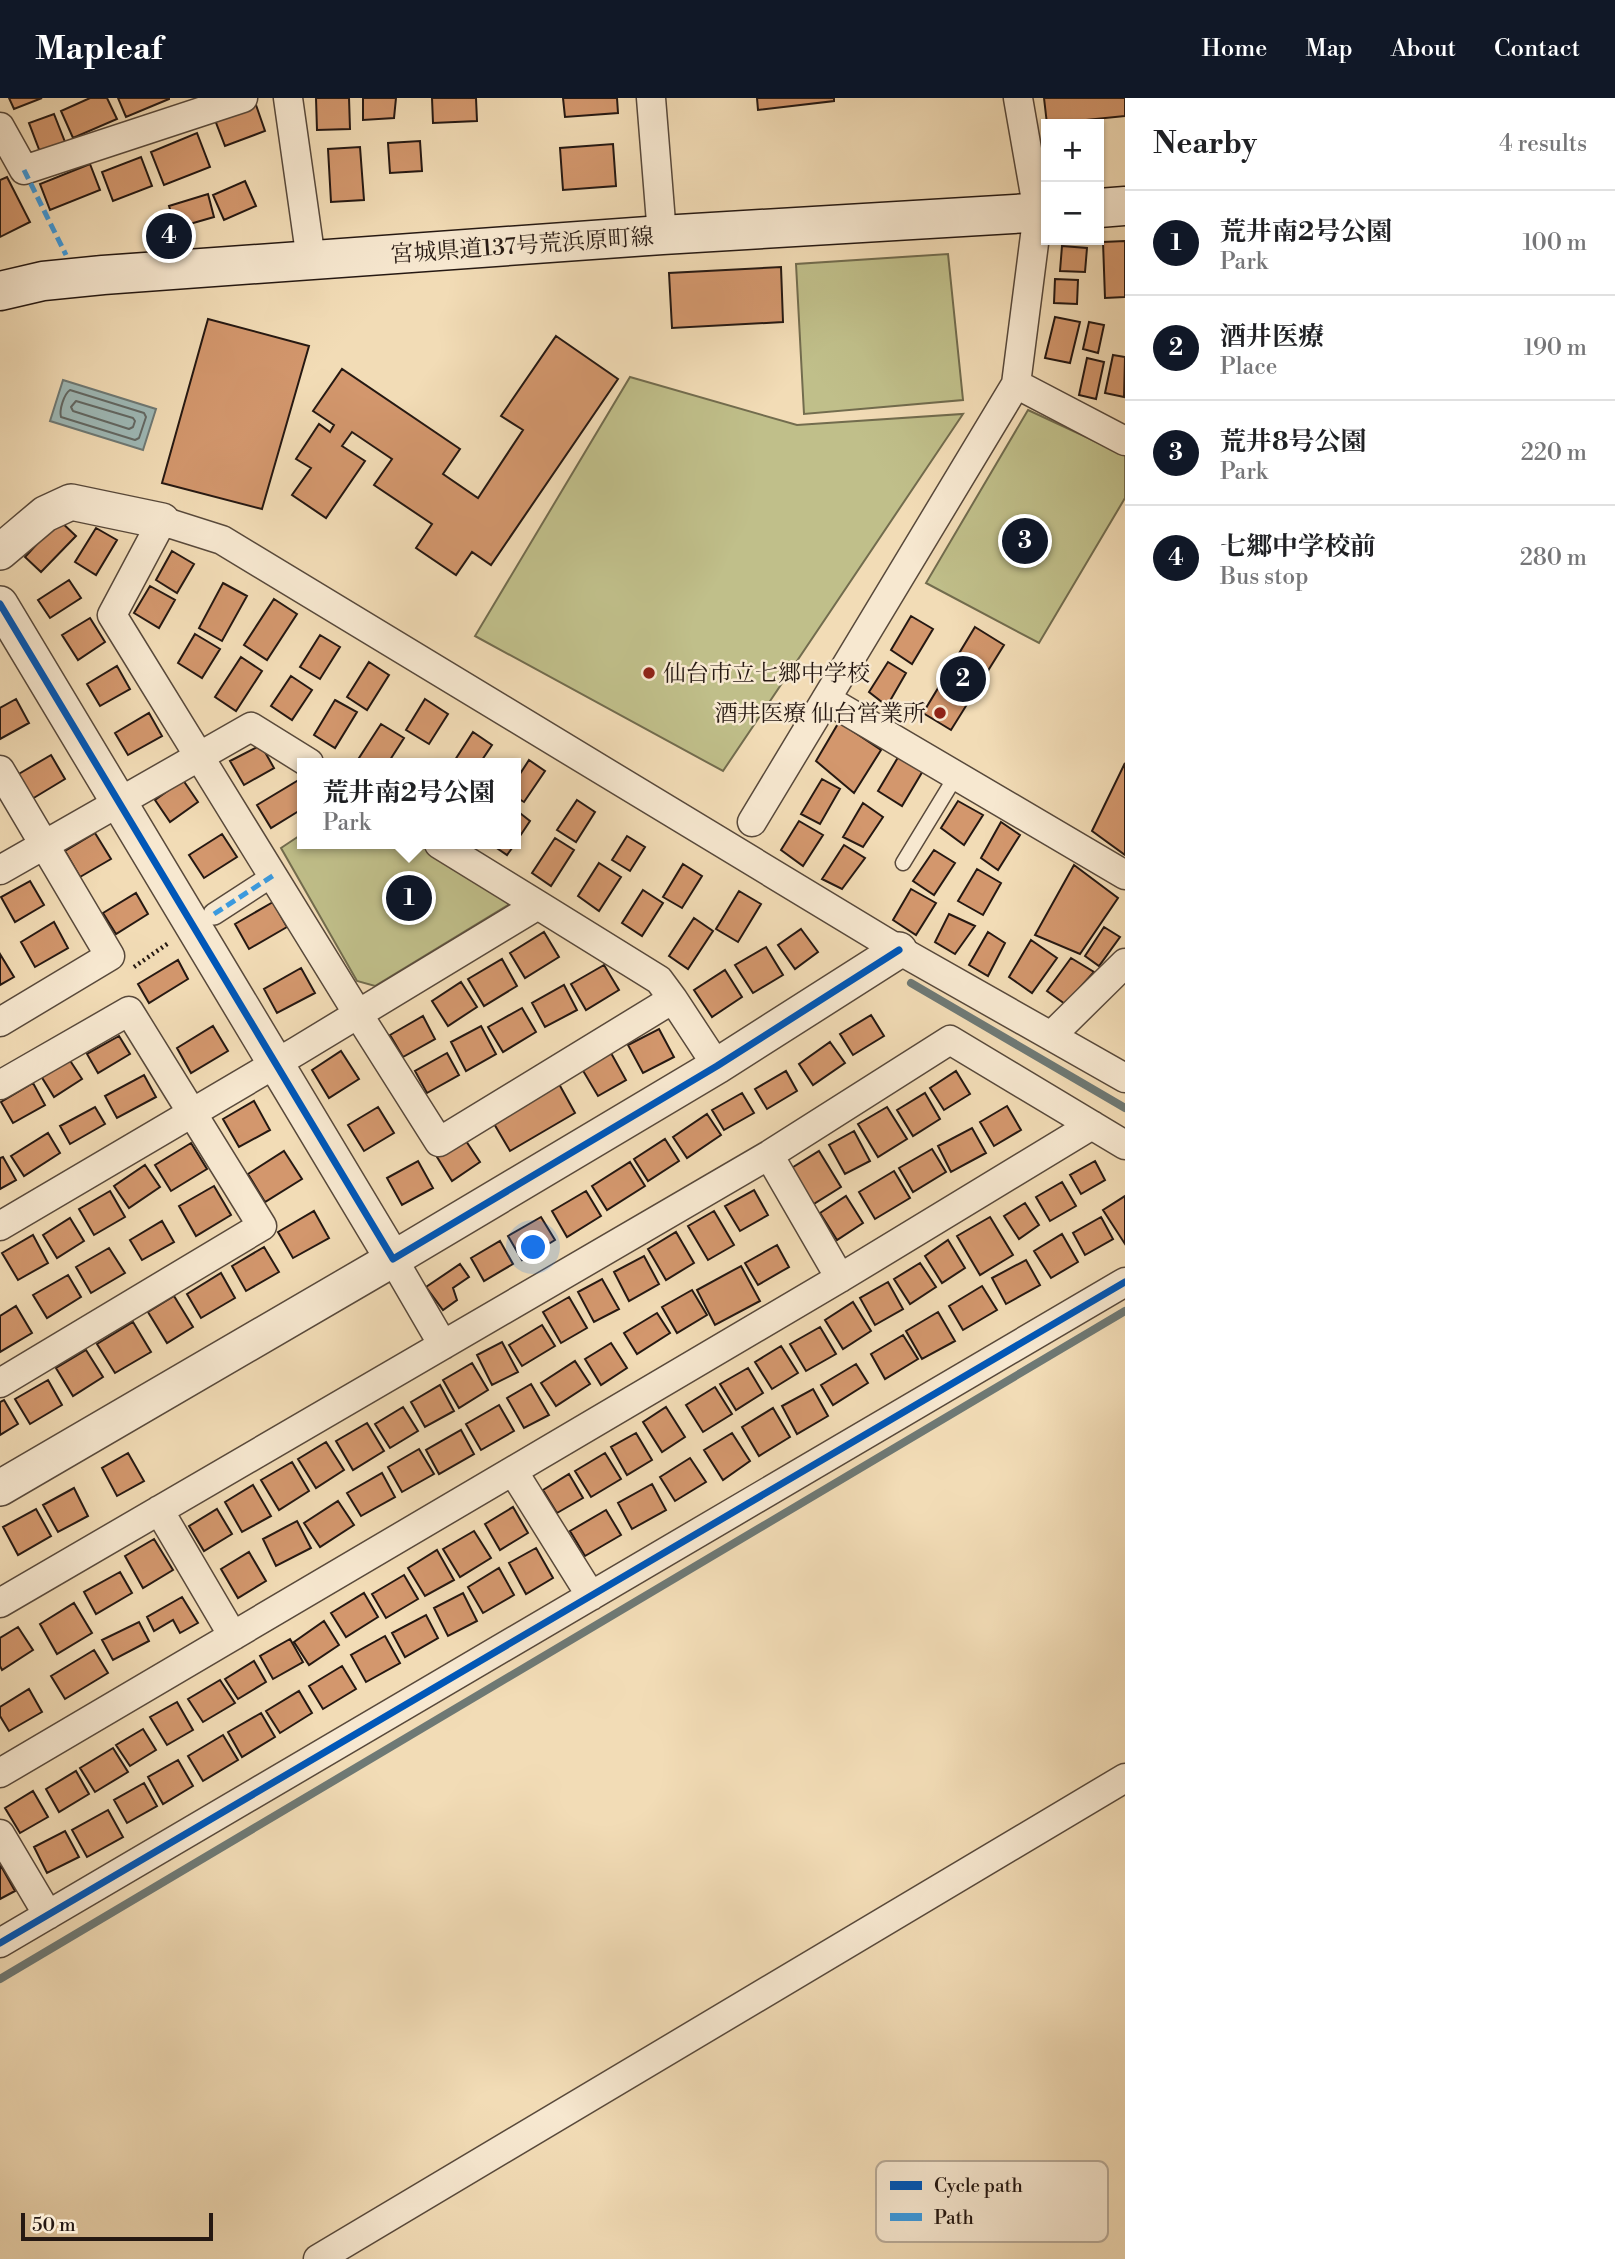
<!DOCTYPE html>
<meta charset="utf-8">
<style>
body{margin:0;font-family:"Libre Bodoni","Noto Serif JP",serif;background:#f6f6f6;color:#202124}
.controls{position:absolute;right:21px;top:21px;display:grid;overflow:hidden;border-radius:0px;box-shadow:0 2px 5px #0004}
.controls button{width:63px;height:63px;display:grid;place-items:center;padding:0;border:0;border-bottom:2px solid #e0e0e0;background:#fff;color:#202124;font:35px sans-serif}
.scale{position:absolute;left:21px;bottom:18px;width:192px;box-sizing:border-box;padding-left:7px;border:4px solid #251812;border-top:0;font-size:19px;line-height:24px;white-space:nowrap;color:#251812;-webkit-text-stroke:5px #f7e8d0;paint-order:stroke}
.you{position:absolute;left:534px;top:1150px;width:24px;height:24px;margin:-18px;border:5px solid #fff;border-radius:50%;background:#1a73e8;box-shadow:0 0 0 10px #1a73e833}
.badge{display:grid;place-items:center;width:46px;height:46px;border-radius:50%;background:#111827;color:#fff;font-size:23px;font-weight:700}
.pin{position:absolute;translate:-50% -50%;border:4px solid #fff;box-shadow:0 2px 7px #0006}
.popup{position:absolute;left:297px;top:660px;width:224px;height:91px;box-sizing:border-box;display:grid;place-content:center;border-radius:0px;background:#fff;filter:drop-shadow(0 2px 5px #0005);font-size:23px;white-space:nowrap;color:#757577}
.popup b{font-size:26px;color:#202124}
.popup::after{content:'';position:absolute;left:50%;top:100%;margin-left:-14px;border:14px solid transparent;border-top-color:#fff}
.list{margin:0;padding:0;list-style:none}
h2{display:flex;justify-content:space-between;align-items:center;height:91px;margin:0;padding:0 28px;font-size:30px}
h2 small{font-size:23px;font-weight:400;color:#757577}
.list li{display:grid;grid-template-columns:46px 1fr auto;gap:21px;align-items:center;box-sizing:border-box;height:105px;padding:0 28px;border-top:2px solid #e0e0e0}
.list b{display:block;font-size:26px;white-space:nowrap}
.list p{margin:0;font-size:23px;white-space:nowrap;color:#757577}
.list em{font-size:23px;font-style:normal;color:#757577}
.map{position:relative;flex:none;width:1125px;height:2161px;overflow:hidden}
header{display:flex;align-items:center;gap:42px;box-sizing:border-box;height:98px;padding:0 35px;background:#111827;color:#fff}
header strong{font-size:33px}
nav{display:flex;gap:38px;margin-inline-start:auto;font-size:24px}
main{display:flex}
aside{flex:1;background:#fff}
.map>svg:first-child{display:block}
.green{fill:#c0bf8a;stroke:#726c4e;stroke-width:2}
.water{fill:#9eb9b7;stroke:#6e7975;stroke-width:2}
.lines{fill:none;stroke-linecap:round;stroke-linejoin:round}
.shore{stroke:#626864;stroke-width:2}
.stream{stroke:#6e7975;stroke-width:8}
.building{fill:#d3976d;stroke:#251812;stroke-width:2}
.service-casing{stroke:#58493b;stroke-width:17}
.pedestrian-casing{stroke:#58493b;stroke-width:24}
.minor-casing{stroke:#58493b;stroke-width:31}
.tertiary-casing{stroke:#58493b;stroke-width:38}
.secondary-casing{stroke:#251812;stroke-width:41}
.path{stroke:#251812;stroke-width:4.5;stroke-dasharray:2 3.5;stroke-linecap:butt}
.service{stroke:#f7e8d0;stroke-width:14}
.pedestrian{stroke:#f7e8d0;stroke-width:21}
.minor{stroke:#f7e8d0;stroke-width:28}
.tertiary{stroke:#f7e8d0;stroke-width:35}
.secondary{stroke:#f7e8d0;stroke-width:38}
.quiet{stroke:#3c9ade;stroke-width:5;stroke-dasharray:10 5;stroke-linecap:butt}
.cycleway-casing{stroke:#f7e8d0;stroke-width:11}
.cycleway{stroke:#0057b8;stroke-width:7}
.poi-dot{fill:#8f2418;stroke:#f7e8d0;stroke-width:2.5}
.labels{text-anchor:middle;stroke-width:5;stroke-linejoin:round;paint-order:stroke}
.street-label{font-size:23px;fill:#251812;stroke:#f7e8d0}
.poi-label{font-size:23px;fill:#251812;stroke:#f7e8d0;text-anchor:start}
.key{fill:#f7e8d0;stroke:#b8aa97;stroke-width:2}
.key-label{font-size:19px;fill:#251812}
</style>
<header>
<strong>Mapleaf</strong>
<nav><a>Home</a><a>Map</a><a>About</a><a>Contact</a></nav>
</header>
<main>
<div class="map">
<svg width="1125" height="2161" viewBox="0 0 1125 2161">
<rect width="100%" height="100%" fill="#f2dcb6"/>
<filter id="stains"><feTurbulence type="fractalNoise" baseFrequency=".00286" numOctaves="4"/><feColorMatrix values="0 0 0 0 .2 0 0 0 0 .09 0 0 0 0 .02 0 0 0 .5 -.17"/></filter>
<radialGradient id="worn" r=".72"><stop offset=".6" stop-color="#630" stop-opacity="0"/><stop offset="1" stop-color="#630" stop-opacity=".3"/></radialGradient>
<!-- green -->
<path class="green" d="M948 156 963 302 804 316 796 166Z
M630 279 797 327 963 316 723 673 475 538Z
M1028 312 1125 357V400L1039 545 926 485Z
M302 736V746H424L507 794 508 807 375 888 357 883 281 750Z"/>
<!-- water -->
<path class="water" d="M63 282 156 311 143 352 50 323Z"/>
<g class="lines">
<!-- shore -->
<path class="shore" d="M70 292 144 315 146 319 139 340 135 342 61 319C59 312 64 296 70 292Z
M76 303 133 320 135 323 133 329 129 331 73 313 71 309Z"/>
<!-- stream -->
<path class="stream" d="M911 885 1125 1010
M0 1881 1125 1213"/>
</g>
<!-- building -->
<path class="building" d="M9 0H42L14 11Z
M90 0H107L117 21 73 40 61 13Z
M118 0H169V1L126 19Z
M316 0H349L350 31 317 32Z
M363 0H396L394 20 363 22Z
M432 0H476L477 23 433 25Z
M563 0H617L618 15 565 19Z
M757 0H834V3L758 12Z
M1044 0H1125V18L1047 26Z
M256 7 265 33 225 48 215 22Z
M54 16 65 44 40 54 29 25Z
M197 35 210 69 164 87 151 54Z
M420 43 422 73 390 75 388 45Z
M613 46 616 88 563 92 560 50Z
M360 49 364 102 331 104 328 51Z
M141 59 152 88 113 103 102 74Z
M90 66 100 92 50 112 40 86Z
M7 79 30 124 0 139V82Z
M245 83 256 108 224 122 213 97Z
M208 96 214 119 176 130 169 108Z
M1125 143V199L1105 200 1103 144Z
M1062 148 1087 150 1085 174 1060 173Z
M781 169 783 224 672 230 669 175Z
M1055 181 1078 182 1077 206 1054 205Z
M1055 219 1080 224 1070 265 1045 260Z
M208 221 309 248 262 411 162 385Z
M1089 224 1104 227 1098 255 1083 251Z
M556 238 618 281 491 467 472 454 456 477 416 450 432 426 374 387 392 361 352 334 342 348 365 363 326 420 292 397 311 370 296 361 319 326 330 334 334 327 313 313 342 271 460 351 443 376 478 400 523 332 501 318Z
M1113 257 1125 259 1124 299 1105 295Z
M1087 260 1104 264 1096 301 1079 297Z
M59 422 76 438 41 474 25 459Z
M96 430 117 442 96 477 75 464Z
M172 453 194 466 177 495 156 482Z
M69 482 81 500 50 520 38 502Z
M223 485 247 498 222 543 199 530Z
M150 488 175 502 159 530 134 515Z
M274 501 297 516 267 562 244 547Z
M911 518 933 531 912 566 891 552Z
M90 520 105 544 78 562 62 537Z
M975 529 1004 547 951 632 923 615Z
M195 536 220 551 202 580 178 565Z
M320 537 340 549 320 581 300 569Z
M241 559 262 573 236 613 215 599Z
M369 564 389 577 367 612 347 599Z
M888 564 906 575 887 608 869 594Z
M117 568 130 591 100 608 87 586Z
M291 578 312 592 292 622 271 608Z
M16 601 29 625 0 641V610Z
M425 601 448 616 429 646 406 632Z
M335 602 357 614 335 650 314 637Z
M149 615 162 638 128 657 115 635Z
M839 624 881 652 854 695 816 663Z
M381 626 404 640 388 665H367L359 660Z
M473 634 492 647 480 665H460L455 662Z
M261 647 274 670 244 687 230 663Z
M900 656 924 671 902 708 878 693Z
M51 657 65 681 32 701 17 677Z
M529 662 545 673 524 704 516 699V682Z
M1125 665V757L1092 733Z
M302 680V711L271 730 257 707Z
M822 681 840 691 820 726 801 716Z
M183 682 198 704 170 724 155 702Z
M577 702 595 714 576 744 557 732Z
M958 703 983 717 964 747 941 730Z
M863 705 883 719 863 749 843 739Z
M516 712 530 723 516 744Z
M799 723 823 737 803 768 781 752Z
M1001 724 1020 737 998 772 981 760Z
M95 735 111 761 80 779 65 753Z
M222 736 237 759 204 780 189 757Z
M627 738 645 749 630 773 612 762Z
M555 740 574 752 551 788 532 775Z
M491 746H515L507 757Z
M844 747 865 760 842 791 822 781Z
M934 752 955 765 934 797 913 783Z
M599 765 621 779 599 813 578 798Z
M683 766 702 778 682 810 663 799Z
M1074 767 1118 800 1080 856 1035 837Z
M977 771 1001 785 983 817 958 803Z
M30 783 44 807 15 824 1 799Z
M911 791 936 805 916 837 893 822Z
M643 792 663 805 642 838 622 825Z
M739 793 761 806 738 844 716 831Z
M136 795 148 816 116 836 103 815Z
M273 804 287 829 249 851 235 826Z
M949 816 975 828 955 856 935 844Z
M694 820 713 833 688 871 669 858Z
M54 824 68 850 35 869 21 844Z
M1104 829 1120 839 1099 868 1085 858Z
M801 831 818 854 795 871 778 847Z
M544 834 559 859 525 880 510 855Z
M988 834 1005 845 988 878 969 867Z
M1031 842 1057 860 1032 895 1009 879Z
M766 849 783 877 753 895 735 867Z
M0 856 14 879 0 887Z
M1071 860 1094 874 1065 906 1047 893Z
M502 861 517 888 484 908 468 881Z
M178 862 188 881 149 905 138 886Z
M604 867 619 892 586 912 571 886Z
M301 870 315 895 277 915 264 891Z
M725 872 742 899 712 919 694 892Z
M461 884 477 909 448 928 432 903Z
M564 887 577 912 545 929 532 905Z
M522 910 536 934 503 954 488 929Z
M871 917 884 938 853 957 840 936Z
M423 918 435 941 403 959 390 937Z
M213 928 228 953 191 975 177 950Z
M481 928 496 956 466 973 451 944Z
M659 931 674 959 643 975 628 947Z
M119 938 130 956 98 975 87 956Z
M830 944 845 965 813 987 799 966Z
M341 953 359 981 329 1000 312 972Z
M447 955 459 977 427 995 415 973Z
M611 955 626 982 598 998 582 971Z
M69 961 82 981 54 999 41 978Z
M786 973 797 993 767 1011 755 991Z
M956 973 970 996 944 1012 930 990Z
M144 977 156 999 117 1020 105 998Z
M33 985 45 1007 13 1025 1 1004Z
M559 986 575 1015 510 1053 493 1024Z
M742 995 754 1015 724 1032 712 1012Z
M925 995 940 1021 913 1038 897 1012Z
M254 1003 270 1032 239 1049 223 1021Z
M1007 1008 1021 1032 994 1048 980 1024Z
M95 1009 105 1026 70 1046 60 1028Z
M378 1009 394 1035 364 1053 348 1027Z
M887 1009 907 1041 878 1059 858 1026Z
M707 1016 721 1037 687 1060 673 1039Z
M972 1030 986 1055 951 1074 938 1048Z
M854 1033 870 1063 845 1076 829 1047Z
M48 1035 60 1055 24 1078 11 1058Z
M464 1040 480 1064 452 1083 437 1059Z
M665 1041 679 1063 648 1083 634 1061Z
M191 1045 207 1071 171 1093 155 1067Z
M932 1051 946 1074 913 1094 899 1070Z
M284 1053 302 1081 265 1104 248 1076Z
M819 1053 841 1089 812 1107 790 1071Z
M3 1059 16 1082 0 1091V1060Z
M418 1063 433 1090 402 1107 387 1080Z
M1095 1063 1105 1082 1081 1096 1070 1077Z
M630 1064 645 1088 607 1112 592 1088Z
M145 1067 160 1089 129 1110 114 1088Z
M894 1073 910 1100 875 1121 859 1094Z
M1062 1084 1076 1108 1050 1123 1036 1099Z
M214 1088 231 1117 196 1138 179 1108Z
M754 1092 768 1117 740 1133 725 1108Z
M110 1093 125 1119 94 1137 79 1111Z
M586 1093 601 1118 567 1139 552 1113Z
M846 1098 863 1125 837 1142 820 1115Z
M1125 1098V1146L1103 1112Z
M1025 1105 1039 1127 1019 1141 1004 1118Z
M314 1113 329 1140 293 1160 278 1134Z
M714 1113 734 1147 708 1162 688 1128Z
M541 1119 555 1142 522 1162 508 1138Z
M990 1119 1013 1157 980 1177 957 1138Z
M1101 1119 1113 1141 1085 1157 1073 1135Z
M70 1120 84 1143 57 1160 43 1137Z
M162 1123 174 1144 142 1162 130 1142Z
M676 1134 694 1165 666 1182 648 1151Z
M1062 1136 1078 1164 1051 1180 1034 1153Z
M33 1137 48 1165 18 1182 2 1155Z
M948 1142 965 1170 942 1185 925 1158Z
M500 1143 513 1166 484 1183 471 1160Z
M777 1147 789 1169 758 1187 745 1165Z
M264 1149 279 1174 246 1193 232 1168Z
M109 1150 125 1175 91 1195 76 1169Z
M644 1158 659 1186 629 1203 614 1174Z
M1026 1162 1040 1187 1006 1206 992 1180Z
M920 1165 936 1189 910 1206 894 1181Z
M460 1166 469 1179 453 1190 457 1202 443 1212 426 1189Z
M741 1168 760 1203 715 1227 697 1192Z
M221 1175 235 1200 201 1220 187 1196Z
M68 1177 81 1199 47 1220 33 1197Z
M602 1181 619 1211 594 1224 578 1194Z
M888 1184 903 1211 875 1227 860 1200Z
M982 1188 997 1212 963 1232 949 1208Z
M692 1192 707 1217 677 1235 662 1209Z
M174 1198 193 1229 167 1245 148 1214Z
M569 1199 587 1230 561 1245 543 1214Z
M853 1204 871 1233 843 1251 825 1222Z
M16 1208 32 1235 0 1254V1218Z
M938 1214 955 1243 922 1261 906 1233Z
M657 1215 670 1235 637 1256 624 1235Z
M133 1224 151 1254 115 1275 97 1246Z
M542 1227 555 1248 522 1268 509 1247Z
M820 1229 836 1256 806 1273 790 1246Z
M903 1237 918 1261 885 1281 871 1256Z
M502 1244 518 1274 492 1287 477 1257Z
M611 1245 627 1270 601 1287 585 1261Z
M781 1248 798 1275 772 1291 755 1264Z
M86 1252 103 1279 73 1298 56 1270Z
M575 1263 590 1286 556 1308 541 1285Z
M472 1265 488 1292 459 1310 443 1282Z
M856 1266 868 1285 833 1307 821 1287Z
M748 1270 763 1295 736 1312 720 1286Z
M48 1282 62 1307 30 1326 15 1301Z
M531 1286 549 1317 524 1330 507 1300Z
M440 1287 454 1313 425 1329 411 1304Z
M715 1289 732 1316 703 1334 686 1307Z
M813 1291 828 1318 797 1336 782 1308Z
M4 1302 18 1326 0 1337V1304Z
M499 1307 514 1333 481 1352 466 1326Z
M403 1309 418 1333 390 1350 375 1326Z
M666 1309 685 1339 662 1354 643 1324Z
M773 1310 790 1339 759 1358 742 1329Z
M367 1325 384 1353 353 1372 336 1343Z
M461 1332 474 1356 439 1376 426 1352Z
M636 1335 652 1362 627 1377 611 1349Z
M732 1335 750 1363 723 1382 704 1352Z
M326 1344 344 1372 316 1390 298 1361Z
M419 1351 434 1376 402 1394 388 1369Z
M128 1355 144 1383 117 1398 102 1370Z
M605 1355 621 1381 591 1399 575 1373Z
M690 1360 706 1384 675 1403 660 1379Z
M292 1364 309 1393 279 1412 261 1382Z
M382 1375 395 1399 361 1418 347 1395Z
M569 1376 583 1400 557 1415 543 1392Z
M652 1386 666 1412 632 1431 618 1405Z
M253 1387 271 1418 242 1434 225 1404Z
M74 1390 88 1418 58 1434 43 1407Z
M338 1403 354 1427 320 1449 304 1425Z
M513 1409 528 1435 500 1452 485 1426Z
M36 1411 51 1438 18 1457 3 1429Z
M217 1411 232 1436 204 1453 189 1428Z
M606 1412 621 1437 585 1458 570 1433Z
M297 1423 311 1450 276 1468 263 1441Z
M474 1433 491 1460 460 1479 443 1451Z
M154 1441 173 1472 143 1490 125 1458Z
M536 1450 553 1480 526 1496 509 1465Z
M437 1452 454 1482 425 1498 408 1470Z
M249 1454 266 1483 238 1500 221 1471Z
M499 1470 514 1497 483 1515 468 1489Z
M120 1474 132 1495 96 1516 84 1494Z
M404 1477 418 1501 386 1520 372 1496Z
M364 1495 378 1519 346 1539 331 1515Z
M463 1495 477 1523 448 1538 434 1510Z
M182 1499 198 1525 180 1535 173 1522 154 1533 147 1519Z
M74 1505 92 1535 57 1556 40 1526Z
M426 1517 438 1540 405 1559 392 1535Z
M324 1523 339 1547 309 1567 294 1544Z
M139 1524 149 1543 113 1562 102 1542Z
M18 1529 33 1552 2 1572 0 1568V1540Z
M385 1538 400 1565 366 1584 351 1557Z
M290 1541 303 1564 273 1581 260 1558Z
M94 1552 108 1575 65 1601 51 1578Z
M254 1563 266 1584 238 1601 225 1581Z
M342 1568 356 1591 323 1611 309 1588Z
M220 1582 235 1605 203 1624 188 1601Z
M29 1591 42 1614 9 1633 0 1618V1609Z
M299 1593 312 1615 280 1635 266 1613Z
M177 1604 193 1632 167 1647 150 1619Z
M261 1615 275 1639 242 1659 228 1634Z
M143 1631 156 1652 130 1668 116 1647Z
M223 1637 238 1662 203 1683 188 1658Z
M113 1650 128 1674 95 1694 80 1670Z
M178 1662 193 1688 163 1706 148 1679Z
M76 1673 89 1696 59 1714 46 1691Z
M144 1685 157 1708 127 1725 114 1702Z
M33 1693 48 1719 20 1735 5 1710Z
M108 1712 123 1739 87 1759 72 1732Z
M65 1733 79 1759 47 1775 34 1749Z
M1 1768 15 1793 0 1801V1769Z"/>
<g class="lines">
<!-- service casing -->
<g class="service-casing">
<path id="service" d="M903 765 956 678"/>
</g>
<!-- pedestrian casing -->
<g class="pedestrian-casing">
<path id="pedestrian" d="M214 816 274 777"/>
</g>
<!-- minor casing -->
<g class="minor-casing">
<path id="minor" d="M288 0 311 162
M651 0 662 137
M0 29 24 72 243 0
M1016 286 1125 343
M826 601 1125 777
M0 672 110 858 0 924
M752 724 1016 286 1038 114 1018 0
M439 746 538 807
M0 772 251 629 309 665
M1051 938 1125 865
M717 968 673 901 439 1044 358 916 112 517 162 423 222 442 899 852 1125 980
M0 987 129 913 262 1128 0 1285
M769 1057 840 1180
M0 1128 297 953 538 807 659 882 673 901
M393 1161 443 1247
M513 1373 591 1498
M159 1412 233 1538
M0 1505 769 1057 950 942 1125 1047
M0 1675 840 1180 1092 1027
M0 1736 48 1817
M0 1845 1125 1184
M318 2161 1125 1680"/>
</g>
<!-- tertiary casing -->
<g class="tertiary-casing">
<path id="tertiary" d="M0 454 45 416 71 404 162 423
M0 506 393 1161 717 968 899 852
M0 1390 393 1161"/>
</g>
<!-- secondary casing -->
<g class="secondary-casing">
<path id="secondary" d="M1099 110 1125 108
M0 193 43 183 103 177 662 137 1046 114"/>
</g>
<!-- path -->
<path class="path" d="M134 869 170 844"/>
<!-- service -->
<use href="#service" class="service"/>
<!-- pedestrian -->
<use href="#pedestrian" class="pedestrian"/>
<!-- minor -->
<use href="#minor" class="minor"/>
<!-- tertiary -->
<use href="#tertiary" class="tertiary"/>
<!-- secondary -->
<use href="#secondary" class="secondary"/>
<!-- quiet -->
<path class="quiet" d="M24 72 66 157
M214 816 274 777"/>
<!-- cycleway casing -->
<g class="cycleway-casing">
<path id="cycleway" d="M0 506 393 1161 717 968 899 852
M0 1845 1125 1184"/>
</g>
<!-- cycleway -->
<use href="#cycleway" class="cycleway"/>
</g>
<!-- markers -->
<g class="poi-dot">
<circle cx="649" cy="575" r="7"/>
<circle cx="940" cy="615" r="7"/>
</g>
<g class="labels">
<!-- street labels -->
<g class="street-label">
<text transform="translate(522 147) rotate(-4)" y="8">宮城県道137号荒浜原町線</text>
</g>
<!-- poi labels -->
<g class="poi-label">
<text x="663" y="583">仙台市立七郷中学校</text>
<text x="926" y="623" text-anchor="end">酒井医療 仙台営業所</text>
</g>
</g>
<!-- legend -->
<rect x="876" y="2063" width="232" height="81" rx="10" class="key"/>
<rect x="890" y="2083" width="32" height="9" fill="#0057b8"/>
<rect x="890" y="2115" width="32" height="8" fill="#3c9ade"/>
<g class="key-label">
<text x="934" y="2094">Cycle path</text>
<text x="934" y="2126">Path</text>
</g>
<rect width="100%" height="100%" filter="url(#stains)"/>
<rect width="100%" height="100%" fill="url(#worn)"/>
</svg>
<div class="controls">
<button>+</button>
<button>−</button>
</div>
<div class="scale">50 m</div>
<div class="you"></div>
<div class="pin badge" style="left:409px;top:800px">1</div>
<div class="popup"><b>荒井南2号公園</b>Park</div>
<div class="pin badge" style="left:963px;top:581px">2</div>
<div class="pin badge" style="left:1025px;top:443px">3</div>
<div class="pin badge" style="left:169px;top:138px">4</div>
</div>
<aside>
<h2>Nearby<small>4 results</small></h2>
<ul class="list">
<li><span class="badge">1</span><div><b>荒井南2号公園</b><p>Park</p></div><em>100 m</em></li>
<li><span class="badge">2</span><div><b>酒井医療</b><p>Place</p></div><em>190 m</em></li>
<li><span class="badge">3</span><div><b>荒井8号公園</b><p>Park</p></div><em>220 m</em></li>
<li><span class="badge">4</span><div><b>七郷中学校前</b><p>Bus stop</p></div><em>280 m</em></li>
</ul>
</aside>
</main>
